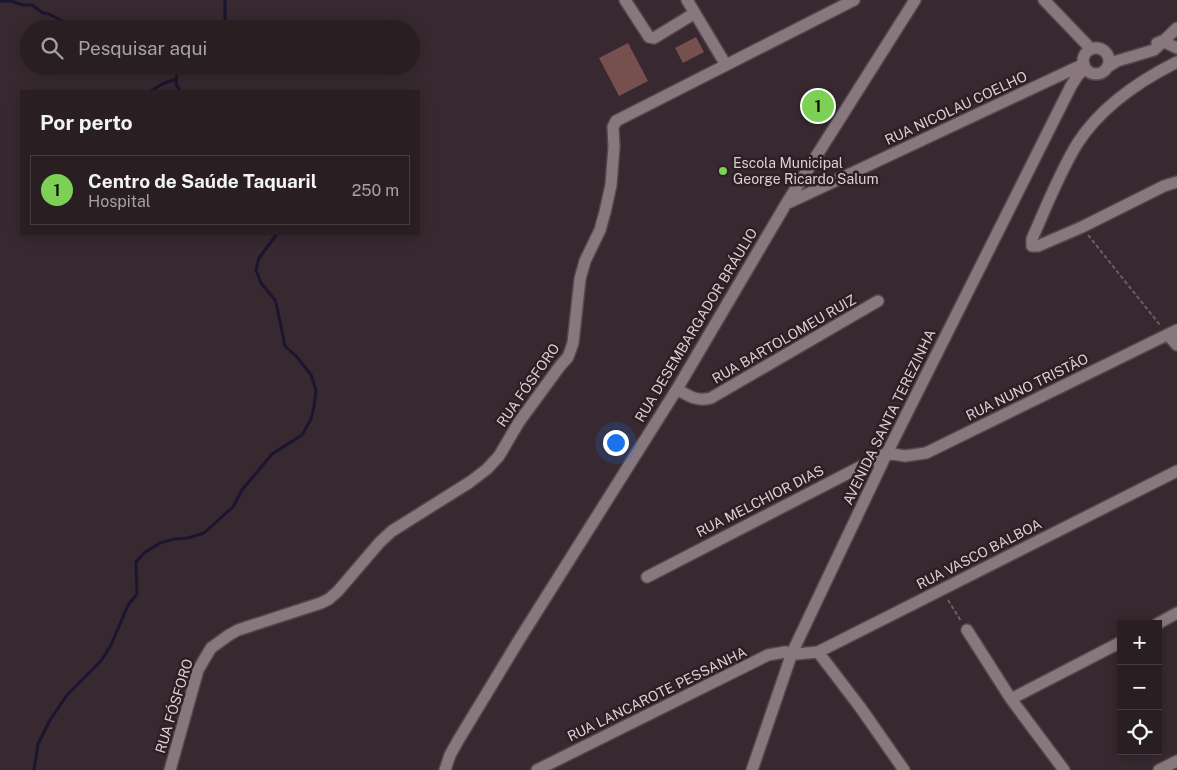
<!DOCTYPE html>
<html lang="pt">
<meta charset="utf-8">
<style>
body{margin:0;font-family:"Public Sans",sans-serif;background:#352c30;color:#f1f3f6}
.controls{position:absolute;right:15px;bottom:15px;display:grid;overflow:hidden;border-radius:0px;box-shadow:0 2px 12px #0003}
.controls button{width:45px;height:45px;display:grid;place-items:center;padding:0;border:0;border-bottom:1px solid #453d41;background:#291f23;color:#f1f3f6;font:25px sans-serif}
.you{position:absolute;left:615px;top:442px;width:18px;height:18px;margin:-12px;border:4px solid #fff;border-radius:50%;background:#1a73e8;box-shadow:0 0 0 8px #1a73e833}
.badge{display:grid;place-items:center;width:32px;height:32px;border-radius:50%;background:#7cd155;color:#111;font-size:16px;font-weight:700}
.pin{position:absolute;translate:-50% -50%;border:2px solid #fff;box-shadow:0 1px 5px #0006}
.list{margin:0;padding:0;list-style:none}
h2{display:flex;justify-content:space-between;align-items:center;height:65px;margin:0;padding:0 20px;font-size:21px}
h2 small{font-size:16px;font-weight:400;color:#a5a2a6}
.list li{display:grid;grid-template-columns:32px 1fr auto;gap:15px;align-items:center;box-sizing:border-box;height:70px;margin:0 10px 10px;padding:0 10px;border:1px solid #453d41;border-radius:0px}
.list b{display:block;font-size:19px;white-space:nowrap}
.list p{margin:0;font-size:16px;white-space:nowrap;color:#a5a2a6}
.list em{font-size:16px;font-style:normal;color:#a5a2a6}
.icon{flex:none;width:28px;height:28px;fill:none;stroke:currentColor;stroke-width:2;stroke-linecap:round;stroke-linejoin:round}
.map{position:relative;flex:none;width:1177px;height:770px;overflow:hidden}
.search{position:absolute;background:#291f23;box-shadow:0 2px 12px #0003;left:20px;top:20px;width:400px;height:55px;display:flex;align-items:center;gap:12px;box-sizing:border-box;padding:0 18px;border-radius:28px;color:#a5a2a6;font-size:19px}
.panel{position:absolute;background:#291f23;box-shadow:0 2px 12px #0003;left:20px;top:90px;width:400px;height:145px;border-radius:0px}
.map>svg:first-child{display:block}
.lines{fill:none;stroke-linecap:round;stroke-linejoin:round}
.stream{stroke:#1c152f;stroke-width:3}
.building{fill:#75504f}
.minor-casing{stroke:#53474c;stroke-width:14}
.path{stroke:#6b5e63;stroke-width:2;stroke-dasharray:4 2.5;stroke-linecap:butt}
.minor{stroke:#89777e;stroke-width:11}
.poi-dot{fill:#7cd155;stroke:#2d1f25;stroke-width:2}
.labels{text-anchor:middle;stroke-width:5;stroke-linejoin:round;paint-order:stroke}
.street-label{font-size:14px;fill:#dad1d4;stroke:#2d1f25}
.poi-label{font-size:14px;fill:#dad1d4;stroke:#2d1f25;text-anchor:start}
</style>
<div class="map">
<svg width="1177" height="770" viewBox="0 0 1177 770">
<rect width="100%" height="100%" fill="#37292f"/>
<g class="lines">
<!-- stream -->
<path class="stream" d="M0 1H11L23 5H32L43 13 49 14 62 21 75 25 77 29
M225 29V0
M151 91 162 84 176 79
M180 91 176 84 177 69 180 66
M34 770 38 744 50 720 67 695 101 661 111 645 128 605 137 594 136 562 144 553 160 543 174 539 188 538 204 533 233 507 242 490 272 454 302 435 311 419 314 407 316 390 311 375 297 357 285 346 277 307 275 300 261 283 256 270 259 258 277 234"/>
</g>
<!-- building -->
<path class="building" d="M696 37 704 52 683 63 675 48Z
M628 43 648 81 619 96 599 58Z"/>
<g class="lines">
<!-- minor casing -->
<g class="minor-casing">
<path id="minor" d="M625 0 649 37 654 38 695 13
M687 0 726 65
M1044 0 1091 49
M1157 43 1162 41 1177 48
M1083 61a13 13 0 1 1 26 0a13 13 0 1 1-26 0Z
M1177 62C1139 81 1100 108 1077 144 1059 174 1046 207 1032 239V246H1038L1082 227 1164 186 1177 182
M1109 66 1117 61 1154 50 1177 28
M786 204 1084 64
M1168 335 1177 345
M677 389C689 396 697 402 711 398L878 301
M887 453 905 456 926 453 1177 330
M647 577 887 453
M1157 624 1177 613
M967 630 1011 699 1064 770
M818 652 860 707 904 770
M1011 699 1121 642
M170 770 198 670 211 648 229 635 238 630 321 603 329 599 338 591 380 542 392 531 470 482 487 469 499 456 519 422 560 366 568 357 573 343 580 279 585 261 600 230 605 212 611 185 614 147 613 127 616 121 854 0
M445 770 450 755 459 739 519 640 677 389 786 204 915 0
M537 770 768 655 785 652 797 654 818 652 1177 471
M752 770 792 653 887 453 1071 86 1078 75 1085 68
M1159 770 1177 761"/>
</g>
<!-- path -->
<path class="path" d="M1088 235 1160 325
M948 600 961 621"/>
<!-- minor -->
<use href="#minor" class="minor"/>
</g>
<!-- markers -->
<circle class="poi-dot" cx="723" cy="171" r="5"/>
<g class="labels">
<!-- street labels -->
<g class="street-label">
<text transform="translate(956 108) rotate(-25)" y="5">RUA NICOLAU COELHO</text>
<text transform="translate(696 325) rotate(-59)" y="5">RUA DESEMBARGADOR BRÁULIO</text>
<text transform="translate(784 339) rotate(-30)" y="5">RUA BARTOLOMEU RUIZ</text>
<text transform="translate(528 385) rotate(-55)" y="5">RUA FÓSFORO</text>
<text transform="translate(1027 387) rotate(-26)" y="5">RUA NUNO TRISTÃO</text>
<text transform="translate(889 417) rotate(-64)" y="5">AVENIDA SANTA TEREZINHA</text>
<text transform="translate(760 501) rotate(-27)" y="5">RUA MELCHIOR DIAS</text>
<text transform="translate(979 554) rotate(-27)" y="5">RUA VASCO BALBOA</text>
<text transform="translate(657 694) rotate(-26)" y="5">RUA LANCAROTE PESSANHA</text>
<text transform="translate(174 706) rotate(-73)" y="5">RUA FÓSFORO</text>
</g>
<!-- poi labels -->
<g class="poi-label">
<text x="733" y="168">Escola Municipal<tspan x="733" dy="16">George Ricardo Salum</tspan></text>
</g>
</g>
</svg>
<div class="controls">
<button>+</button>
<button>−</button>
<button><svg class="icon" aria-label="locate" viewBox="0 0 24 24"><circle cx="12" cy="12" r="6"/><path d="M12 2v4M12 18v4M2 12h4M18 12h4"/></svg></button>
</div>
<div class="you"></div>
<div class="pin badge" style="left:818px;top:106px">1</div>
<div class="search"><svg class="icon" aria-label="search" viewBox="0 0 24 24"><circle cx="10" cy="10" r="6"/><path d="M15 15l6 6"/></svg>Pesquisar aqui</div>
<section class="panel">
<h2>Por perto<small></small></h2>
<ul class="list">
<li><span class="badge">1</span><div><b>Centro de Saúde Taquaril</b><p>Hospital</p></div><em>250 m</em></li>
</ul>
</section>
</div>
